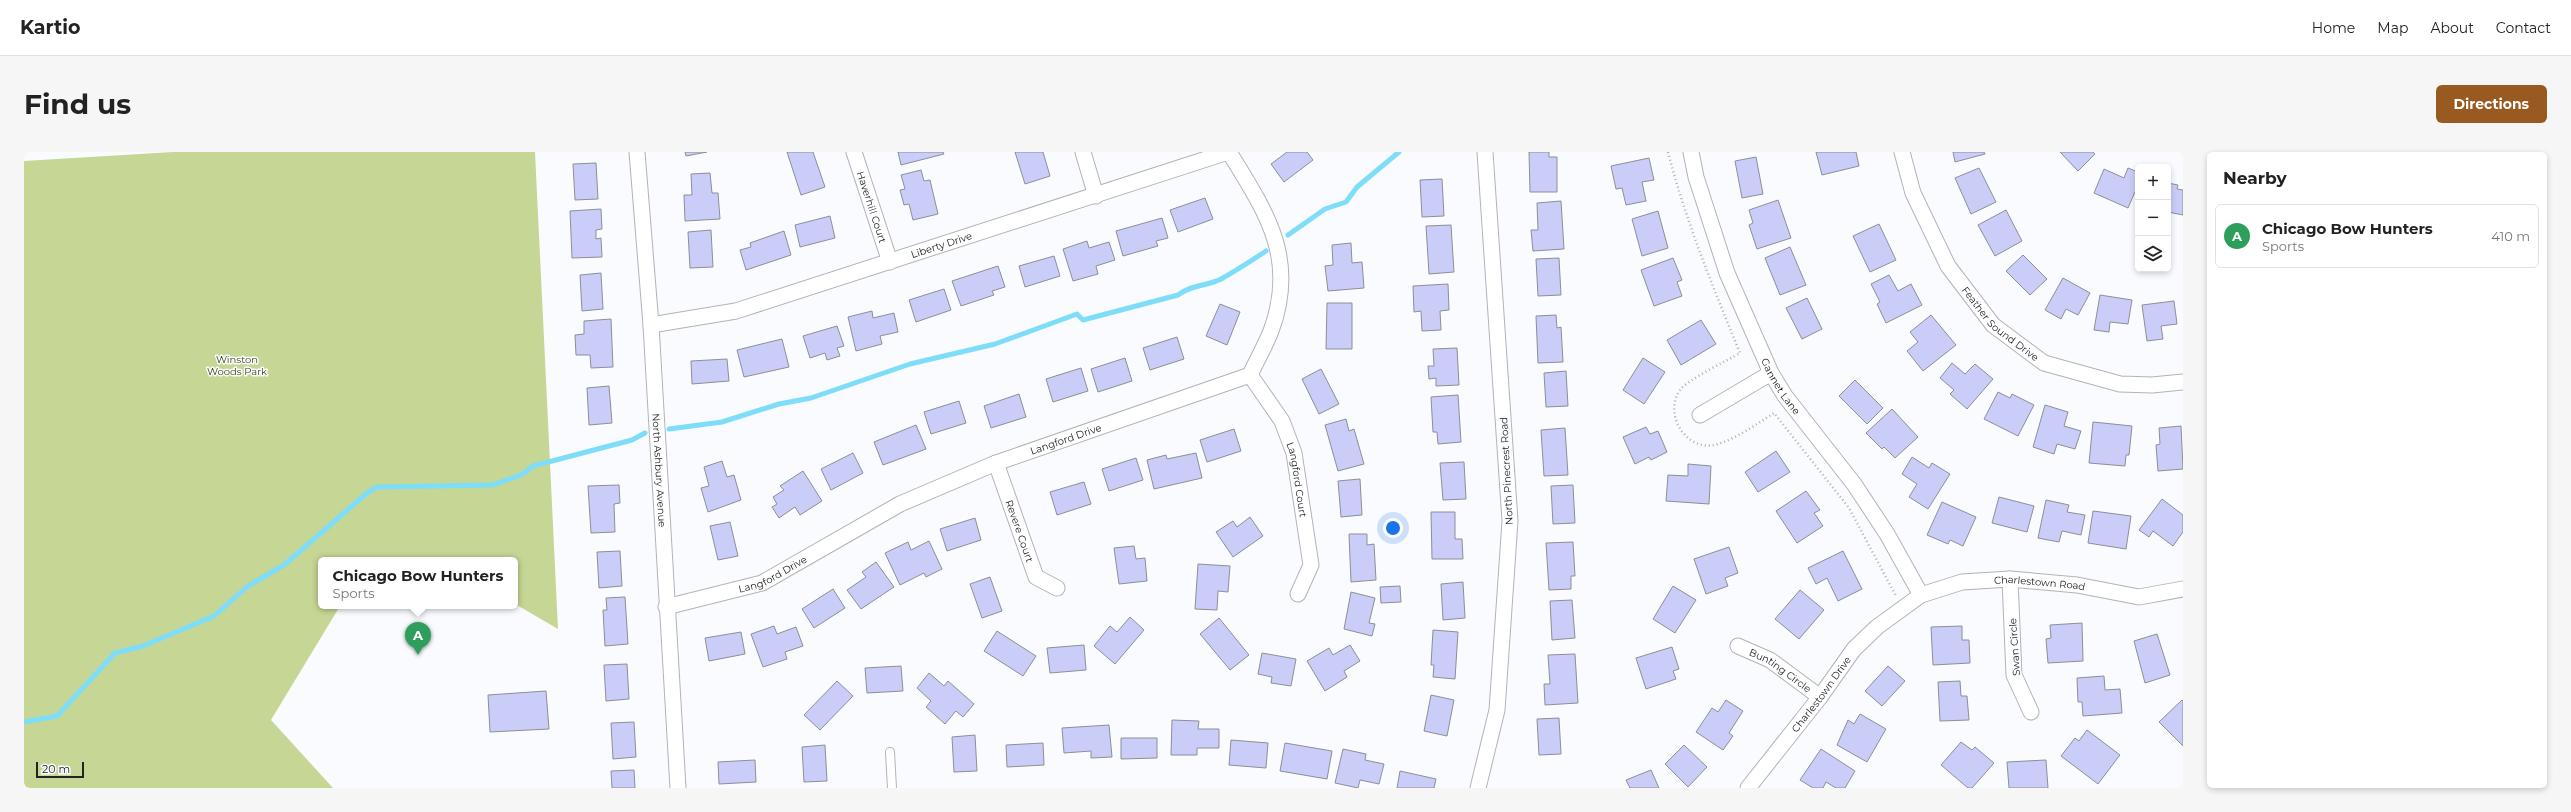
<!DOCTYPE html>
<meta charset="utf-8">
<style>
body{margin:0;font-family:Montserrat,sans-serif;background:#f6f6f6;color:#222}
.controls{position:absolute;right:12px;top:12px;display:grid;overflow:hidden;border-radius:6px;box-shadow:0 2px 6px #0003}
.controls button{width:36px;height:36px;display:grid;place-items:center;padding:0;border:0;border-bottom:1px solid #e0e0e0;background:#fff;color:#222;font:20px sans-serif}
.scale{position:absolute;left:12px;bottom:10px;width:48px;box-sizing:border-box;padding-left:4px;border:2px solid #222326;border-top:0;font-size:11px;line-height:14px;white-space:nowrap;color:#222326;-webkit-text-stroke:3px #fafbff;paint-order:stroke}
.you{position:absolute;left:1369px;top:376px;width:14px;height:14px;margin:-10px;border:3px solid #fff;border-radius:50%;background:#1a73e8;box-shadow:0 0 0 6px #1a73e833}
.badge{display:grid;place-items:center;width:26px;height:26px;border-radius:50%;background:#995a21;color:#fff;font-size:13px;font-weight:700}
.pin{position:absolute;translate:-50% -33px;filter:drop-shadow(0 1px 2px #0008)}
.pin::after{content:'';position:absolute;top:21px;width:14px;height:12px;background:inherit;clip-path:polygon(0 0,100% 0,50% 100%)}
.popup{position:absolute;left:294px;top:405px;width:200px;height:52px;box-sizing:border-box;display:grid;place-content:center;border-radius:6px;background:#fff;filter:drop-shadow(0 1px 3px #0005);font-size:13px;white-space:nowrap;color:#767676}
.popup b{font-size:15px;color:#222}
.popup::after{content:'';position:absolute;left:50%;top:100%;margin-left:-8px;border:8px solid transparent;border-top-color:#fff}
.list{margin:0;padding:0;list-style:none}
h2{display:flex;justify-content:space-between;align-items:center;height:52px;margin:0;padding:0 16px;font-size:17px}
h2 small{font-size:13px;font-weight:400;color:#767676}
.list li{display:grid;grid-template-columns:26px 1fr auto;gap:12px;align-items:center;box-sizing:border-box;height:64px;margin:0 8px 8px;padding:0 8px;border:1px solid #e0e0e0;border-radius:6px}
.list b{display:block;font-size:15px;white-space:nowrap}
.list p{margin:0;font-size:13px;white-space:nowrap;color:#767676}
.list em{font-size:13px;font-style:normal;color:#767676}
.icon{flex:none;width:22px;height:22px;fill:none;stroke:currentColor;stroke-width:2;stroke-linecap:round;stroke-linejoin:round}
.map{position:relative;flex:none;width:2159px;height:636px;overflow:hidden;border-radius:6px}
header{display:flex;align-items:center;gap:24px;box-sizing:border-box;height:56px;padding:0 20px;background:#fff;border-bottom:1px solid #e0e0e0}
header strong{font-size:19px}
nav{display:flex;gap:22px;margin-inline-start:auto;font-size:14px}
.intro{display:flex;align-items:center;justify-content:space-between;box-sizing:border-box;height:96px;padding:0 24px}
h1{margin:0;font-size:28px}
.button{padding:10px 18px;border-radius:6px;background:#995a21;color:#fff;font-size:14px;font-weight:700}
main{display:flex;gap:24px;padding:0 24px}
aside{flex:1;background:#fff;border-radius:6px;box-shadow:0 2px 6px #0003}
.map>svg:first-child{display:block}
.green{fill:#c6d695}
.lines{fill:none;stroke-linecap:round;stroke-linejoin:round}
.stream{stroke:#7eddf8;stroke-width:5}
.building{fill:#cacdf7;stroke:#8d8e96}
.service-casing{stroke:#b1b3bb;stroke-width:10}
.minor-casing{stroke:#b1b3bb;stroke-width:17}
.path{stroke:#afb0b4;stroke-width:2.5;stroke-dasharray:1 3;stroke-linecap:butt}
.service{stroke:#fff;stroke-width:8}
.minor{stroke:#fff;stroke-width:15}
.labels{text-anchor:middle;stroke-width:3;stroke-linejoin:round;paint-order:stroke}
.street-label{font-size:10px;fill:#222326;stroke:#fafbff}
.park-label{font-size:10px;fill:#3b450e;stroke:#fafbff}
</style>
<header>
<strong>Kartio</strong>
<nav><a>Home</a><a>Map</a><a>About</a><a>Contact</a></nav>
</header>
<div class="intro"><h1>Find us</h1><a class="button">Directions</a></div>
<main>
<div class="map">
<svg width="2159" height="636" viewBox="0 0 2159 636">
<rect width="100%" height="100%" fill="#fafbff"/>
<!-- green -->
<path class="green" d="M149 0H511L534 477 491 452V408H297V454H316L247 568 309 636H0V9Z"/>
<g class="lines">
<!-- stream -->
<path class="stream" d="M1264 83 1301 57 1322 50 1333 35 1375 0
M645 277 698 270 755 252 787 246 886 212 971 192 1053 162 1059 168 1154 143C1166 133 1184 134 1197 127 1213 118 1227 109 1242 99
M0 570 33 564 91 501 119 494 190 464 224 434 260 413 343 341 353 335 468 333 497 323 509 314 608 288 621 281"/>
</g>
<!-- building -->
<path class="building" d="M661 0H683L662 4Z
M763 0H789L801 35 777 43Z
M874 0H919L920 2 877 13Z
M991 0H1019L1026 24 1001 32Z
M1263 0H1283L1289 8 1260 30 1247 12Z
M1505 0H1525V5H1533V40H1506Z
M1792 0H1832L1835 14 1798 23Z
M1929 0H1960L1961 2 1931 10Z
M2036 0H2069L2071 2 2054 19Z
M1732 5 1739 42 1718 46 1711 9Z
M1625 6 1630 28 1618 30 1622 49 1602 53 1598 36 1592 37 1587 14Z
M572 11 574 47 551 48 549 12Z
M1955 16 1972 50 1947 62 1931 26Z
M2104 16 2114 20V41L2111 40 2104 56 2070 41 2080 17 2100 26Z
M897 18 900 29 906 28 914 62 889 68 885 52 880 53 876 38 881 37 877 23Z
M686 21 688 41H694L696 67 661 69 660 43H668L667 22Z
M1418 27 1420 64 1398 65 1396 28Z
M2144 31 2154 33 2153 37 2159 38V63L2144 60Z
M1181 46 1189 67 1154 80 1146 58Z
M1754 48 1767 86 1733 97 1725 73 1729 71 1725 58Z
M1537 49 1540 97 1509 99 1507 78H1514L1513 51Z
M577 57 578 77 572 78V87L577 86 578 105 548 106 546 59Z
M1982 58 1998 89 1971 104 1954 73Z
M1634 59 1644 96 1618 104 1608 67Z
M806 64 811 86 776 95 771 73Z
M1138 66 1144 86 1132 89 1134 94 1099 104 1092 79Z
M1855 72 1872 108 1846 120 1829 84Z
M1427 73 1430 120 1405 122 1402 74Z
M687 78 689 115 666 116 664 80Z
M760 79 767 103 722 118 716 98 727 95 726 91Z
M1063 89 1065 96 1085 90 1091 108 1072 114 1074 122 1049 129 1039 97Z
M1327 91 1328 111 1338 110 1340 136 1304 139 1301 114 1309 113 1308 93Z
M1766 95 1782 133 1756 143 1741 106Z
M1999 103 2023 127 2006 143 1982 119Z
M1030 104 1036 124 1001 135 995 114Z
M1535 106 1537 143 1514 144 1512 107Z
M1649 106 1658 128 1653 130 1658 144 1630 154 1617 118Z
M974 114 981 135 968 139 970 143 937 154 928 129Z
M577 121 579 157 558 159 556 123Z
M1865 123 1874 139 1887 132 1898 153 1862 171 1853 152 1856 150 1847 132Z
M2039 126 2066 141 2054 163 2042 157 2037 167 2021 158Z
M1424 132 1425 158 1416 159 1417 178 1398 179 1397 159 1390 160 1389 134Z
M920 137 927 158 892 170 885 148Z
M2076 143 2108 148 2104 172 2086 170 2085 180 2070 178Z
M1783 146 1798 177 1778 187 1762 156Z
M2150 149 2153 172 2137 174 2139 187 2123 189 2118 153Z
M1303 151H1328V197H1302Z
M1196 152 1216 160 1203 193 1182 184Z
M848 159 849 166 870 161 874 180 856 184 858 192 832 199 824 165Z
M1532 163 1533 176 1537 175 1539 210 1514 211 1512 164Z
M1907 163 1932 193 1899 219 1883 199 1894 190 1886 180Z
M587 167 589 215 567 216 566 203H552L551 183 560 182V169Z
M1677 168 1692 192 1657 213 1643 188Z
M813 174 820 194 813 196 816 204 803 208 801 201 786 206 779 184Z
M1153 185 1160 207 1126 218 1119 196Z
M758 187 765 215 720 225 713 198Z
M1433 196 1435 233 1412 234V226L1405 227 1404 214H1410L1409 197Z
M1101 206 1108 229 1074 240 1067 217Z
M1619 206 1641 220 1620 252 1599 238Z
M703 207 705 229 668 232 667 209Z
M1928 211 1941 222 1951 212 1969 227 1943 257 1926 242 1930 238 1916 226Z
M1057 216 1064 239 1029 250 1022 227Z
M1297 217 1315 252 1295 262 1278 227Z
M1542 219 1544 254 1522 255 1520 221Z
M1831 228 1859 256 1843 272 1815 244Z
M585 234 588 271 565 273 563 236Z
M1974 240 1986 246 1988 242 2010 253 1994 284 1960 267Z
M995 242 1002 265 967 276 960 254Z
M1434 243 1437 290 1414 292 1413 280H1409L1407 245Z
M935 249 942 271 907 282 900 260Z
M2021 253 2044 260 2040 274 2057 279 2051 297 2033 292 2030 302 2009 295Z
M1868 257 1894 285 1871 306 1860 295 1858 297 1842 281Z
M1322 267 1325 279 1330 277 1340 312 1314 319 1301 273Z
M2069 270 2108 274 2105 303H2102L2101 314 2065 311Z
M892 273 902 297 859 313 850 290Z
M2157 274 2159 317 2134 319 2132 293 2136 292 2135 276Z
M1622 275 1626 282 1634 279 1643 300 1627 308 1625 305 1611 312 1599 285Z
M1541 276 1544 323 1520 324 1517 278Z
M1210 277 1217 299 1183 310 1176 288Z
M1752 299 1766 320 1734 340 1721 320Z
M829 301 839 321 807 338 797 317Z
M1172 301 1178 326 1130 337 1123 308 1142 303 1143 307Z
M1888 305 1905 316 1908 311 1926 322 1904 357 1885 345 1893 332 1878 322Z
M1112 306 1119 328 1085 339 1078 317Z
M698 309 703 325 710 323 717 348 684 360 677 336 685 334 680 315Z
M1440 310 1442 347 1419 348 1416 311Z
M1664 312 1687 314 1685 352 1642 349 1644 323 1664 324Z
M779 319 798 349 776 363 771 355 755 366 748 355 753 352 749 345 760 338 756 334Z
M1336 327 1338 363 1317 365 1314 329Z
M1060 330 1067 352 1033 363 1026 340Z
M595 333 596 351 590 352 591 380 567 381 564 334Z
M1549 333 1551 371 1529 372 1527 334Z
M1782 339 1796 358 1790 361 1799 374 1773 391 1752 359Z
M1975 345 2010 354 2003 380 1968 371Z
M2138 347 2159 363V380L2149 394 2129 379 2125 385 2115 378Z
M2022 348 2045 353 2043 360 2061 363 2057 383 2038 379 2035 390 2014 386Z
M1918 350 1952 365 1939 394 1926 388 1924 392 1903 383Z
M2069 359 2107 364 2102 397 2064 391Z
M1407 360H1431V387H1438L1439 407H1408Z
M1226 365 1239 384 1209 405 1192 380 1209 369 1213 375Z
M951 366 957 388 923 399 916 377Z
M706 370 714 404 694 408 686 374Z
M1325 382H1343V393L1350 392 1352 428 1327 430Z
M905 389 918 417 902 425 900 421 876 433 861 401 884 390 887 398Z
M1549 390 1551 424H1547V437L1525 438 1522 391Z
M1110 394 1112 407 1121 406 1123 429 1095 432 1090 396Z
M1705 395 1714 421 1701 426 1704 434 1682 442 1670 407Z
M596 399 598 434 575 436 573 400Z
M1819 399 1838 437 1814 449 1803 426 1792 432 1784 416Z
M852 410 870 435 837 457 823 438 842 425 838 420Z
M1174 412 1206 414 1204 440 1194 439 1193 458 1171 457Z
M966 425 978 459 958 466 946 432Z
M1439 430 1441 466 1419 468 1417 432Z
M1376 434 1377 450 1357 451 1356 435Z
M1649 434 1672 448 1651 481 1629 467Z
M809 437 821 456 790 476 778 457Z
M1776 438 1800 458 1775 487 1751 467Z
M1327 440 1351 446 1345 471 1351 472 1348 484 1320 477Z
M601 445 604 492 581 494 579 458H583L582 446Z
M1548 448 1551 486 1528 488 1526 449Z
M1106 465 1120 478 1091 512 1070 494 1086 474 1093 480Z
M1195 466 1225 503 1206 518 1176 482Z
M2058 471 2059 509 2024 511 2022 487 2027 486 2026 473Z
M750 474 753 482 772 475 779 494 761 500 763 507 739 515 727 482Z
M1938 474V488H1945L1946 511 1909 513 1907 475Z
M1409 478 1434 480 1431 527 1409 525 1410 513H1407Z
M973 479 1012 504 999 524 960 499Z
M717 480 721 502 685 509 681 486Z
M2133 482 2146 523 2121 531 2110 489Z
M1060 493 1062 518 1026 521 1023 496Z
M1326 493 1336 509 1320 519 1323 525 1301 539 1283 509 1305 496 1309 503Z
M1648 495 1655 517 1649 519 1652 527 1622 537 1612 506Z
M1238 501 1272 507 1267 534 1247 531 1248 525 1234 522Z
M1551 502 1554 551 1521 553 1520 532H1526L1524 503Z
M603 512 605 547 582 549 580 513Z
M877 514 879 539 843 541 841 516Z
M1864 514 1881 529 1858 554 1841 539Z
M905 521 920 534 924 529 950 552 939 565 932 559 921 572 902 555 907 549 893 536Z
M2080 524 2081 538 2096 537 2098 561 2059 564 2058 550H2054L2053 526Z
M813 529 829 544 796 578 780 563Z
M1936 529 1937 544H1943L1945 568 1916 569 1914 530Z
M522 539 525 577 466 580 464 543Z
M1407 543 1430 548 1423 584 1400 579Z
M1702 548 1719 559 1705 581 1709 584 1699 598 1672 580 1688 556 1694 560Z
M2158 548 2159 549V594L2135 570Z
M1836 562 1862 577 1843 610 1813 593 1824 568 1830 572Z
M1535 566 1537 602 1515 603 1513 567Z
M1148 568 1175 569 1174 577H1195V596H1173V603H1147Z
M610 570 612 605 589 607 587 571Z
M1085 573 1088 605 1067 606V599L1040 601 1038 576Z
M2063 578 2096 603 2074 632 2037 604 2051 586 2055 589Z
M951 583 953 619 930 620 928 585Z
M1097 586H1133V606L1097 607Z
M1207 588 1244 591 1242 616 1205 613Z
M1937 590 1948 598 1951 595 1970 611 1948 636H1944L1917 613Z
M1019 591 1020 613 983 615 982 593Z
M1261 591 1308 599 1303 627 1256 619Z
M801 593 803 629 780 630 778 595Z
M1660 593 1683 615 1664 635 1641 612Z
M1319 597 1342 602 1341 608 1360 612 1355 632 1336 628 1334 636 1311 631Z
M1797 597 1831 619 1821 636H1812L1802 630 1799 636H1789L1776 628Z
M731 608 732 630 695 632 694 610Z
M2022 608 2024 636H1985L1983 610Z
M610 618 611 636H588L587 619Z
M1627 618 1635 636H1606L1602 628Z
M1376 619 1412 627 1410 636H1373Z"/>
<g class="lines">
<!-- service casing -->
<g class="service-casing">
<path id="service" d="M866 600 868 636"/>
</g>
<!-- minor casing -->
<g class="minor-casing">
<g id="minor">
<path id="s1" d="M613 0 627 173 654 636"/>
<path id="s2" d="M830 0 866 110"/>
<path d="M1059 0 1072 44"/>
<path id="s3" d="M1667 0 1672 25 1703 121 1747 221 1761 244 1830 332 1863 382 1897 443"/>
<path id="s4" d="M1878 0 1889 41 1924 114 1969 173 2020 211 2096 232 2128 233 2159 230"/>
<path id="s5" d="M627 173 712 159 1204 0"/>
<path id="s6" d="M1226 223 1258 269 1270 301 1287 413 1274 442"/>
<path d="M1676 263 1747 221"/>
<path id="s7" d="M972 311 1012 425 1033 436"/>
<path d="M1986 427 1990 523 2007 560"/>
<path id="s8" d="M642 455 738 431 876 352 972 311 1226 223C1233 208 1241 194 1247 179 1274 106 1242 60 1205 0"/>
<path id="s9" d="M1714 494 1746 508 1796 545"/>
<path d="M1454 636 1473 558 1486 369 1461 0"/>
<path id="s10" d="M1724 636 1796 545 1830 497 1853 475 1897 443 1938 430 1986 427 2053 433 2115 445 2159 437"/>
</g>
</g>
<!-- path -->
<path class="path" d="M1644 0C1662 70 1689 135 1716 201 1704 208 1663 228 1656 238 1638 264 1665 302 1694 292 1713 286 1733 272 1750 261L1825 356 1872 444"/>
<!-- service -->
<use href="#service" class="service"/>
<!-- minor -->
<use href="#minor" class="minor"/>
</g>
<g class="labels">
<!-- street labels -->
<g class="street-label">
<text dy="4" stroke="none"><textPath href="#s2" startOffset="58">Haverhill Court</textPath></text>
<text dy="4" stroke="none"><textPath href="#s5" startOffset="302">Liberty Drive</textPath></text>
<text dy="4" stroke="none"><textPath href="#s4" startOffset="202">Feather Sound Drive</textPath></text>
<text dy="4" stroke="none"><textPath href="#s3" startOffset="252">Gannet Lane</textPath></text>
<text dy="4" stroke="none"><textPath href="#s8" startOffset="436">Langford Drive</textPath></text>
<text dy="4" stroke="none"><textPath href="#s1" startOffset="319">North Ashbury Avenue</textPath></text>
<text transform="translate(1482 319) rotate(-93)" y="4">North Pinecrest Road</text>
<text dy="4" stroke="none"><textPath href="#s6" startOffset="117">Langford Court</textPath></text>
<text dy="4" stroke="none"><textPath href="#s7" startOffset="72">Revere Court</textPath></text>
<text dy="4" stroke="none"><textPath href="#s8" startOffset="112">Langford Drive</textPath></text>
<text dy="4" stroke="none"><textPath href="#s10" startOffset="382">Charlestown Road</textPath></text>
<text transform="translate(1990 495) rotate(-94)" y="4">Swan Circle</text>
<text dy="4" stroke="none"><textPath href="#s9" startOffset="49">Bunting Circle</textPath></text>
<text dy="4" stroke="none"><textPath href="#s10" startOffset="119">Charlestown Drive</textPath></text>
</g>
<!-- park labels -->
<g class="park-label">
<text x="213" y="211">Winston<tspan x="213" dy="12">Woods Park</tspan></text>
</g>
</g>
</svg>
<div class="controls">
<button>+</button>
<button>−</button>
<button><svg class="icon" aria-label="layers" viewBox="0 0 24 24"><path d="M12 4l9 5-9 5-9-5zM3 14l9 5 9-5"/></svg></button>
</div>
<div class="scale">20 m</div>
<div class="you"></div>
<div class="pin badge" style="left:394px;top:503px;background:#2e9e5b">A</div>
<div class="popup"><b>Chicago Bow Hunters</b>Sports</div>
</div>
<aside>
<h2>Nearby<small></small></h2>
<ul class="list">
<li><span class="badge" style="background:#2e9e5b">A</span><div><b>Chicago Bow Hunters</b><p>Sports</p></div><em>410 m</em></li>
</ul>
</aside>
</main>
